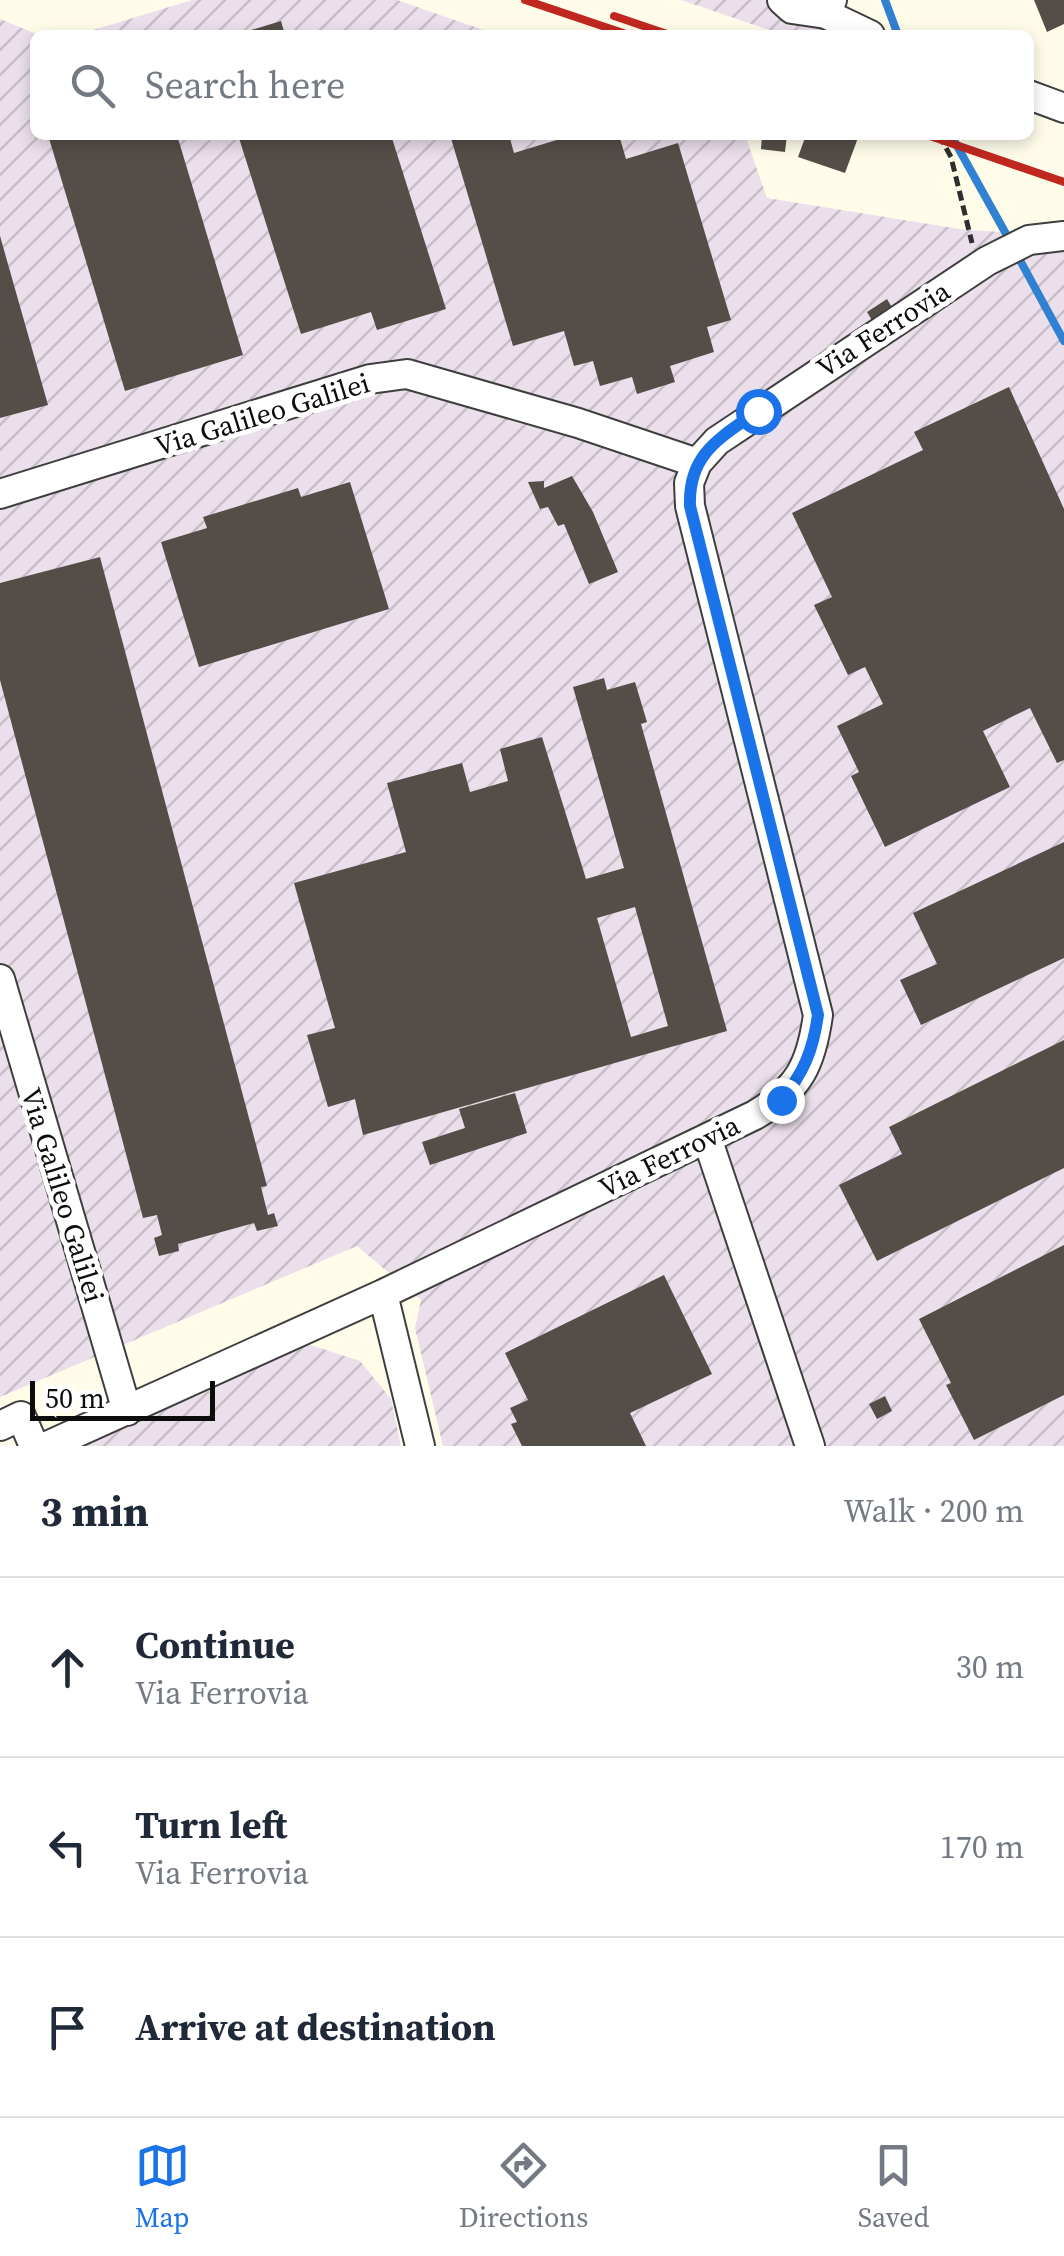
<!DOCTYPE html>
<meta charset="utf-8">
<style>
body{margin:0;font-family:"Source Serif 4",serif;background:#f2f2f3;color:#1f2937}
.scale{position:absolute;left:30px;bottom:25px;width:185px;box-sizing:border-box;padding-left:10px;border:5px solid #0c0c0c;border-top:0;font-size:28px;line-height:35px;white-space:nowrap;color:#0c0c0c;-webkit-text-stroke:8px #fff;paint-order:stroke}
.stop{position:absolute;width:30px;height:30px;margin:-22px;border:8px solid #1a73e8;border-radius:50%;background:#fff}
.stop.end{background:#1a73e8;border-color:#fff;box-shadow:0 2px 10px #0008}
.list{margin:0;padding:0;list-style:none}
h2{display:flex;justify-content:space-between;align-items:center;height:130px;margin:0;padding:0 40px;font-size:42px}
h2 small{font-size:32px;font-weight:400;color:#747a83}
.list li{display:grid;grid-template-columns:65px 1fr auto;gap:30px;align-items:center;box-sizing:border-box;height:180px;padding:0 40px;border-top:2px solid #e0e1e3}
.list b{display:block;font-size:38px;white-space:nowrap}
.list p{margin:0;font-size:32px;white-space:nowrap;color:#747a83}
.list em{font-size:32px;font-style:normal;color:#747a83}
.icon{flex:none;width:55px;height:55px;fill:none;stroke:currentColor;stroke-width:2;stroke-linecap:round;stroke-linejoin:round}
.map{position:relative;flex:none;width:1064px;height:1446px;overflow:hidden}
.search{position:absolute;background:#fff;box-shadow:0 5px 15px #0003;left:30px;right:30px;top:30px;height:110px;display:flex;align-items:center;gap:25px;box-sizing:border-box;padding:0 35px;border-radius:15px;color:#747a83;font-size:38px}
.sheet{height:670px;background:#fff}
nav{display:flex;justify-content:space-around;align-items:center;box-sizing:border-box;height:140px;border-top:2px solid #e0e1e3;background:#fff;font-size:28px;color:#747a83}
nav a{display:grid;justify-items:center;gap:5px}
nav .on{color:#1a73e8}
.map>svg:first-child{display:block}
.industrial{fill:url(#industrial-furrows)}
.lines{fill:none;stroke-linecap:round;stroke-linejoin:round}
.stream{stroke:#3181d2;stroke-width:8}
.building{fill:#544e48;fill-rule:evenodd}
.minor-casing{stroke:#3f3f3f;stroke-width:32}
.path{stroke:#2e2e2e;stroke-width:5;stroke-dasharray:10 5;stroke-linecap:butt}
.minor{stroke:#fff;stroke-width:28}
.rail{stroke:#c0281f;stroke-width:8}
.route{stroke:#1a73e8;stroke-width:12}
.labels{text-anchor:middle;stroke-width:10;stroke-linejoin:round;paint-order:stroke}
.street-label{font-size:28px;fill:#0c0c0c;stroke:#fff}
</style>
<div class="map">
<svg width="1064" height="1446" viewBox="0 0 1064 1446">
<defs>
<pattern id="industrial-furrows" width="10" height="10" patternUnits="userSpaceOnUse" patternTransform="scale(2.5)"><rect width="10" height="10" fill="#ebdfeb"/><path d="M-1 1l2-2M0 10L10 0M9 11l2-2" fill="none" stroke="#c8bec8"/></pattern>
</defs>
<rect width="100%" height="100%" fill="#fffdea"/>
<!-- industrial -->
<path class="industrial" d="M192 0H397L498 35H77Z
M681 0H832L845 35H784Z
M0 19 39 35H35V135H745L767 198 966 230 1064 235V1446H443L415 1328 421 1300 357 1246 0 1397Z
M308 1344 360 1361 391 1399 401 1446H47L127 1411 196 1397Z"/>
<g class="lines">
<!-- stream -->
<path class="stream" d="M885 0 898 35
M951 135 1010 241
M1016 253 1064 341"/>
</g>
<!-- building -->
<path class="building" d="M1034 0H1064V24L1047 32Z
M281 21 285 35H239L238 34Z
M48 135H177L243 355 125 391Z
M238 135H391L446 309 377 330 371 312 301 334Z
M450 135H509L514 153 573 135H619L626 159 678 143 731 320 707 327 714 352 670 366 675 382 637 394 632 377 600 386 593 361 574 366 564 331 513 346Z
M762 135H787L785 152 761 149Z
M806 135H859L845 173 798 157Z
M0 236 48 405 0 418Z
M887 299 893 309 873 322 867 312Z
M1009 387 1064 509V760L1057 763 1030 708 983 731 1010 787 885 847 851 776 859 772 837 726 883 704 865 667 848 675 814 605 832 597 792 513 923 450 914 432Z
M572 476 593 512 618 572 589 584 564 524 558 526 548 507 540 509 528 482 544 481V488Z
M350 482 389 609 199 667 161 542 207 528 203 517 298 488 301 497Z
M100 557 267 1186 261 1187 268 1215 274 1213 278 1226 257 1231 254 1223 178 1244 179 1251 159 1256 154 1238 162 1235 157 1215 143 1218 0 680V583Z
M604 678 607 690 635 682 647 722 641 724 727 1031 363 1135 355 1099 328 1107 307 1035 335 1028 294 883 406 852 387 783 462 763 470 792 508 781 500 749 542 737 586 879 624 868 573 687ZM635 907 668 1026 631 1037 597 918Z
M1064 842V958L921 1025 900 980 937 964 913 913Z
M1064 1040V1168L877 1261 839 1185 902 1154 889 1127Z
M515 1093 527 1133 430 1165 422 1142 465 1128 459 1109Z
M1064 1245V1395L974 1440 946 1385 951 1383 919 1319Z
M664 1275 712 1374 630 1413 646 1446H522L511 1424 517 1422 510 1408 528 1400 505 1353Z
M885 1396 892 1411 877 1419 869 1404Z"/>
<g class="lines">
<!-- minor casing -->
<g class="minor-casing">
<path id="minor" d="M782 0 792 9 826 14 832 0
M826 14 870 35
M1029 95 1064 108
M0 494 370 379 407 374 578 423 697 463
M0 979 127 1411
M707 1138 810 1446
M383 1294 420 1446
M0 1426 21 1416 34 1446
M47 1446 383 1294 755 1115C799 1089 811 1065 818 1015L690 506 689 483 697 463 717 441 987 261 1029 240 1064 236"/>
</g>
<!-- path -->
<path class="path" d="M939 135 951 157 972 243"/>
<!-- minor -->
<use href="#minor" class="minor"/>
<!-- rail -->
<path class="rail" d="M525 0 629 35
M614 16 670 35
M927 135 1064 182"/>
</g>
<g class="lines">
<!-- route -->
<path class="route" d="M758 411C720 438 688 454 690 506L818 1015C813 1050 804 1073 781 1100"/>
</g>
<g class="labels">
<!-- street labels -->
<g class="street-label">
<text transform="translate(883 329) rotate(-33)" y="10">Via Ferrovia</text>
<text transform="translate(262 414) rotate(-17)" y="10">Via Galileo Galilei</text>
<text transform="translate(669 1156) rotate(-26)" y="10">Via Ferrovia</text>
<text transform="translate(63 1195) rotate(73)" y="10">Via Galileo Galilei</text>
</g>
</g>
</svg>
<div class="scale">50 m</div>
<div class="stop" style="left:758px;top:411px"></div>
<div class="stop end" style="left:781px;top:1100px"></div>
<div class="search"><svg class="icon" aria-label="search" viewBox="0 0 24 24"><circle cx="10" cy="10" r="6"/><path d="M15 15l6 6"/></svg>Search here</div>
</div>
<section class="sheet">
<h2>3 min<small>Walk · 200 m</small></h2>
<ul class="list">
<li><svg class="icon" aria-label="ahead" viewBox="0 0 24 24"><path d="M12 20V5M6 11l6-6 6 6"/></svg><div><b>Continue</b><p>Via Ferrovia</p></div><em>30 m</em></li>
<li><svg class="icon" aria-label="left" viewBox="0 0 24 24"><path d="M17 20v-9H6M10 6l-5 5 5 5"/></svg><div><b>Turn left</b><p>Via Ferrovia</p></div><em>170 m</em></li>
<li><svg class="icon" aria-label="arrive" viewBox="0 0 24 24"><path d="M6 21V4h12l-3 4 3 4H6"/></svg><div><b>Arrive at destination</b></div></li>
</ul>
</section>
<nav>
<a class="on"><svg class="icon" aria-label="map" viewBox="0 0 24 24"><path d="M3 6l6-2 6 2 6-2v14l-6 2-6-2-6 2zM9 4v14M15 6v14"/></svg>Map</a>
<a><svg class="icon" aria-label="directions" viewBox="0 0 24 24"><path d="M12 3l9 9-9 9-9-9zM9 14v-3h6M13 9l2 2-2 2"/></svg>Directions</a>
<a><svg class="icon" aria-label="saved" viewBox="0 0 24 24"><path d="M7 4h10v16l-5-4-5 4z"/></svg>Saved</a>
</nav>
